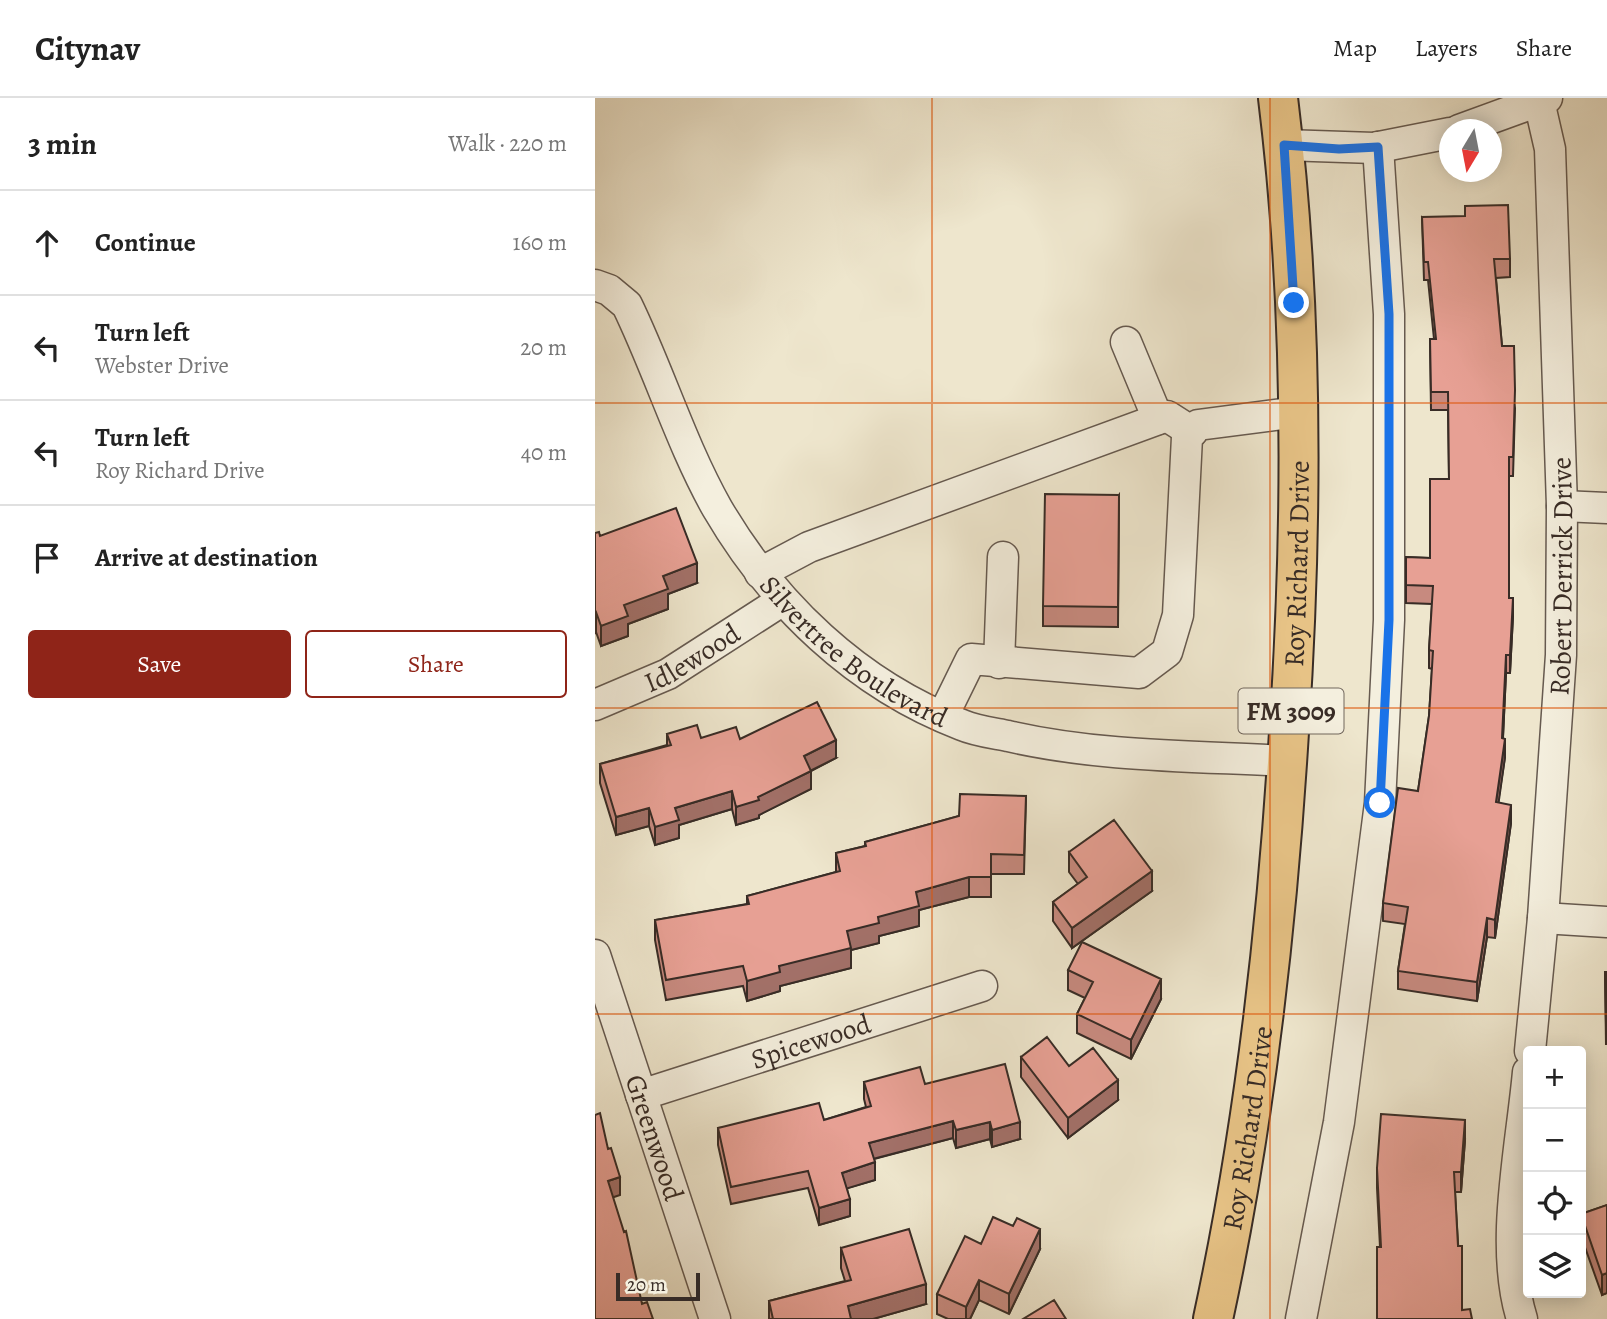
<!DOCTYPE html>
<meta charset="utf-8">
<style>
body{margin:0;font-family:Alegreya,serif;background:#f6f6f6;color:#222}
.controls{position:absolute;right:21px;bottom:21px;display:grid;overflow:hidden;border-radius:7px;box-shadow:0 4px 18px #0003}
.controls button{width:63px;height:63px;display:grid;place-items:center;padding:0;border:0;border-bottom:2px solid #e0e0e0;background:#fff;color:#222;font:35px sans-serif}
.compass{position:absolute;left:844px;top:21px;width:63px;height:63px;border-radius:50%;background:#fff;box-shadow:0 4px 18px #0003;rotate:190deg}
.scale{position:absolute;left:21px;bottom:18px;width:84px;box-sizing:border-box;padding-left:7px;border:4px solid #382c26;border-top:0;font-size:19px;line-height:24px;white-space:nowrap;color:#382c26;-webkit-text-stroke:5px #f4efde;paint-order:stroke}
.stop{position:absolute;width:21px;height:21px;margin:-16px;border:5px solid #1a73e8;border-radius:50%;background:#fff}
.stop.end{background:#1a73e8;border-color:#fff;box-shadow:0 2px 7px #0008}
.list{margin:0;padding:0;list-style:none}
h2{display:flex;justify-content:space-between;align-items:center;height:91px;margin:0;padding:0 28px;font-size:30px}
h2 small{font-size:23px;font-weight:400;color:#767676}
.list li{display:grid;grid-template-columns:46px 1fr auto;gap:21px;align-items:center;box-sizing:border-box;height:105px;padding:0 28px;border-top:2px solid #e0e0e0}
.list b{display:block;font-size:26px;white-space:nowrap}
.list p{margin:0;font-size:23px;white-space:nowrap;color:#767676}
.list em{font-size:23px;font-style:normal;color:#767676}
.actions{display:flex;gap:14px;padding:21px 28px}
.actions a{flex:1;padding:16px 0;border:2px solid #8f2418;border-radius:7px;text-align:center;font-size:24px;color:#8f2418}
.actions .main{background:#8f2418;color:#fff}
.icon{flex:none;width:38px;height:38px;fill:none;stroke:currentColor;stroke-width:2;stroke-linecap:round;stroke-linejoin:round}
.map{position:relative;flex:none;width:1012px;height:1221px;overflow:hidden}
header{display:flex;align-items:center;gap:42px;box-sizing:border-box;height:98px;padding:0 35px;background:#fff;border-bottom:2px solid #e0e0e0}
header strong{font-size:33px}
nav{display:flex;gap:38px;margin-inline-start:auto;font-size:24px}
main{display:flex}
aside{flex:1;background:#fff}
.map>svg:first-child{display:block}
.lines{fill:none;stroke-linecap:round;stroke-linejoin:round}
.minor-casing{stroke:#665a50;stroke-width:33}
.major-casing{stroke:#382c26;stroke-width:42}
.minor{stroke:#f4efde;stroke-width:30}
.major{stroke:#e7c386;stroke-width:38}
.wall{fill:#c78a7f;stroke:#382c26;stroke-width:2}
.shaded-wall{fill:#a27068;stroke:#382c26;stroke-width:2}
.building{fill:#e7a094;stroke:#382c26;stroke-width:2}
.route{stroke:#1a73e8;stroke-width:9}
.grid{fill:none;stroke:#df570d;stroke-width:2;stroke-opacity:0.55}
.labels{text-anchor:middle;stroke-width:7;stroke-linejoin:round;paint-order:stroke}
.shield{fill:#f4efde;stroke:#70665d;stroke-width:2}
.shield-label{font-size:26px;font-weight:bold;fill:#382c26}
.street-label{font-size:28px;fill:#382c26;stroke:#f4efde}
</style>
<header>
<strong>Citynav</strong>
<nav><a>Map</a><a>Layers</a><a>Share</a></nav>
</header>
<main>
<aside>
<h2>3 min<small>Walk · 220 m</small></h2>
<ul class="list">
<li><svg class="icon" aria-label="ahead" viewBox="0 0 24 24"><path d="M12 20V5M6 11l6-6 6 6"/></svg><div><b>Continue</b></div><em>160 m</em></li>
<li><svg class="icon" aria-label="left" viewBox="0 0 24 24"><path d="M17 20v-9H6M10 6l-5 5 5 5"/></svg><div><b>Turn left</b><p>Webster Drive</p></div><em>20 m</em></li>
<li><svg class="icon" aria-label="left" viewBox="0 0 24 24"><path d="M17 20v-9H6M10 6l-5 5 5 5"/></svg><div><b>Turn left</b><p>Roy Richard Drive</p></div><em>40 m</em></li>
<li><svg class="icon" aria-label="arrive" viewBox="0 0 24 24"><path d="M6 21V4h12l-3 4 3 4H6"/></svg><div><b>Arrive at destination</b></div></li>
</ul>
<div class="actions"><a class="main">Save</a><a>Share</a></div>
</aside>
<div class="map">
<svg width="1012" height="1221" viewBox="0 0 1012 1221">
<rect width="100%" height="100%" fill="#eee6cd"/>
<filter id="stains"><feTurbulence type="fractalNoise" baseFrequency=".00286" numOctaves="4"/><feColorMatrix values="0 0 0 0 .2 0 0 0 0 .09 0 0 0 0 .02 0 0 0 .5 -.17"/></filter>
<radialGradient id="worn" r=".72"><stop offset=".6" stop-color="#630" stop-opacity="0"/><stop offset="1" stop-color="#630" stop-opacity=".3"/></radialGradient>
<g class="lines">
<!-- minor casing -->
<g class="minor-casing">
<g id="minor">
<path d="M864 32 952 0"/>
<path d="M689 47 779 50 855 35"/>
<path id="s1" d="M0 187 14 192 32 207C64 273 86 346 122 410 178 506 262 587 367 627 381 633 398 635 413 638 504 659 600 658 693 663"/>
<path d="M531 244 563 321"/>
<path d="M967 408 1012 410"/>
<path d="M165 475 214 449 572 318 597 334"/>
<path d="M404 565 408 459"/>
<path id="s2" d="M0 607 73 576 188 502"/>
<path d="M348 618 376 561 544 575 572 554 583 517 592 339 603 327 703 314"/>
<path d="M948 820 1012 824"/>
<path id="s3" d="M0 857 120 1221"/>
<path id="s4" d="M935 953 948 820 966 557 967 408 955 51 944 3"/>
<path id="s5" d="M46 997 387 888"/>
<path d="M706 1221 744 1024 785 705 794 522V216L783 49"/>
<path d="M927 1221C904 1148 926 1051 933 974"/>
</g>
</g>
<!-- major casing -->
<g class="major-casing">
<g id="major">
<path id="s6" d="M618 1221C660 1027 682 832 694 634 708 423 709 210 683 0"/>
</g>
</g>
<!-- minor -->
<use href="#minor" class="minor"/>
<!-- major -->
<use href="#major" class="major"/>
</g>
<!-- wall -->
<path class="wall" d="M827 119 915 161V179L901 180 907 248 920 310 918 378H914V500L918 518 915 575H911L908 640 910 659 903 705 916 725 900 840 892 839 882 903 803 891V873L810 826 788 823V805L823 693 834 618 837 571 834 570V552L837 506 811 505V459L835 460 854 381 853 312H836L835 241H839L833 182H829Z
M524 397 523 529 448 528V508Z
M5 438 102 485 73 496V511L33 526V538L6 548 1 534 0 535Z
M72 636 106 640 145 641 241 660 216 673V691L164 717V720L141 727 137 711 84 727V740L60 747 54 728 21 737 5 685V666L72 647Z
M431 698 429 776H396V799H374L324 812V828L284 838V845L256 852V870L185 888V893L152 903 148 888 71 902 60 842V822L152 806V798L241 774V755L270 748V744L364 718Z
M474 754 557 793 477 850 458 823V804L483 786 474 774Z
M473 872 566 901 536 961 482 935V916L490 900 473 892Z
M1010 874H1012V946H1011Z
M426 959 523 1002 473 1040 426 979Z
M269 984 330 986 425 1041 397 1049 395 1041 361 1050 358 1040 279 1061 280 1082 252 1090 255 1118 224 1127 213 1090 136 1106 123 1047V1030L229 1022 271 1009 269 1001Z
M870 1042 866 1094H860L867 1212 877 1221 785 1149 782 1090V1070Z
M1012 1107V1195L1007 1197 986 1138V1116Z
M386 1146 445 1151 414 1216 384 1202 375 1221H353L342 1216V1196Z
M246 1150 331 1206 278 1221H174V1203L250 1183 246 1170Z"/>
<!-- shaded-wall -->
<path class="shaded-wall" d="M102 465V485L73 496V511L33 526V538L6 548V528L29 507 68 478Z
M918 500V518L915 575V557Z
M1 514V534L0 535V515Z
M911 557V575L907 659V640Z
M910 641V659L901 723V704Z
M241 642V660L209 676V658Z
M216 673V691L164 717V720L141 727V709Z
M137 693V711L84 727V740L60 747V729L80 710Z
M916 707V725L900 840V822Z
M54 710V728L21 737V719Z
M557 773V793L477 850V830Z
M374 779V799L324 812V828L284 838V845L256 852V870L185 888V893L152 903V883L184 868 252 833 283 819 321 794Z
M892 820V839L882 903V884Z
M566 881V901L536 961V942Z
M523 982V1002L473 1040V1020Z
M870 1022V1042L866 1094V1074Z
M358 1023V1040L274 1062V1045Z
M395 1024V1041L361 1050V1032Z
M425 1024V1041L397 1049V1032Z
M280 1064V1082L247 1092V1075Z
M25 1079V1097L13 1101V1083Z
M255 1101V1118L224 1127V1110Z
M445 1131V1151L414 1216V1196Z
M1012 1175V1195L1007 1197V1177Z
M384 1182V1202L375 1221H371V1209Z
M331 1186V1206L278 1221H253V1208Z"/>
<!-- building -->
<path class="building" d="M913 107 915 161H899L907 248H919L920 292 918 359H914V500H918L915 557H911L907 640 910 641 901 704 916 707 900 822 892 820 882 884 803 873 813 809 788 805 803 690 823 693 834 618 838 553 834 552 838 488 811 487V459L835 460V381H854L853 294H836L835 241H841L833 164H829L827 119 870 118V108Z
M450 396 524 397 523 509 448 508Z
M81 410 102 465 68 478 73 491 29 507 33 518 6 528 1 514 0 515V435L4 434 5 438Z
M222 604 241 642 209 658 216 673 163 699 164 702 141 709 137 693 80 710 84 722 60 729 54 710 21 719 5 666 76 647 72 636 102 627 106 640 141 629 145 641Z
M365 696 431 698 429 757 396 756V779H374L321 794 324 808 283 819 284 825 252 833 256 850 184 868 185 874 152 883 148 868 71 882 60 822 154 806 152 798 245 773 241 755 271 748 270 744 364 718Z
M519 722 557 773 477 830 458 804 492 779 474 754Z
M487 844 566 881 536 942 482 916 498 884 473 872Z
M1010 874H1012V926H1011Z
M452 939 474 968 498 950 523 982 473 1020 426 959Z
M410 966 425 1024 397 1032 395 1024 361 1032 358 1023 274 1045 280 1064 247 1075 255 1101 224 1110 213 1073 136 1089 123 1030 224 1005 229 1022 276 1008 269 984 325 969 330 986Z
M5 1015 13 1051 16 1050 25 1079 13 1083 29 1134 31 1133 47 1206 52 1204 58 1221H0V1017Z
M786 1016 870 1022 866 1074H859L863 1148H867V1212L875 1211 877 1221H782V1149H786L782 1070Z
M1012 1107V1175L1007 1177 986 1116Z
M398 1119 418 1128 422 1120 445 1131 414 1196 384 1182 371 1209 342 1196 370 1138 386 1146Z
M314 1131 331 1186 253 1208 256 1221H178L174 1203 256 1182 246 1150Z
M459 1202 471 1221H428Z"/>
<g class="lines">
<!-- route -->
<path class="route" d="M699 205 689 47 744 51 783 49 794 216V522L785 705"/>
</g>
<!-- grid -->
<path class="grid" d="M337 0V1221M675 0V1221M0 305H1012M0 610H1012M0 916H1012"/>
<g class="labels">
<!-- shield labels -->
<rect class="shield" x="643.5" y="590.5" width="105" height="45" rx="5"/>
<g class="shield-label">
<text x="696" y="622">FM 3009</text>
</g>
<!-- street labels -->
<g class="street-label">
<text dy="10" stroke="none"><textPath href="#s6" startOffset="761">Roy Richard Drive</textPath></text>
<text dy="10" stroke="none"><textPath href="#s4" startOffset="476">Robert Derrick Drive</textPath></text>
<text dy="10" stroke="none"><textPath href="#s1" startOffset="462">Silvertree Boulevard</textPath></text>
<text dy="10" stroke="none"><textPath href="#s2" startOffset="108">Idlewood</textPath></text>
<text dy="10" stroke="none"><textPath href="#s5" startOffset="178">Spicewood</textPath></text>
<text dy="10" stroke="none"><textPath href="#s6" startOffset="194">Roy Richard Drive</textPath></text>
<text dy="10" stroke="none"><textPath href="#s3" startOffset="192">Greenwood</textPath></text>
</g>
</g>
<rect width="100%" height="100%" filter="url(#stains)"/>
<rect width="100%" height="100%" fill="url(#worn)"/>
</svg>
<div class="controls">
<button>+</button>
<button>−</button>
<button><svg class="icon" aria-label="locate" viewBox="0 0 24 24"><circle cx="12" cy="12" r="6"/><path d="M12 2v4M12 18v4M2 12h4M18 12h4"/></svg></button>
<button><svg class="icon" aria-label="layers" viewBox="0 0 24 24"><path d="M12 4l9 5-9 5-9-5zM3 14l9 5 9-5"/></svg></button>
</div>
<svg class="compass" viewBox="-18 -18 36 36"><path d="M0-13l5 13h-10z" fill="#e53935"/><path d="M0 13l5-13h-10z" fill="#767676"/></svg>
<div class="scale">20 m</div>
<div class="stop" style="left:785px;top:705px"></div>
<div class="stop end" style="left:699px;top:205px"></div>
</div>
</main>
